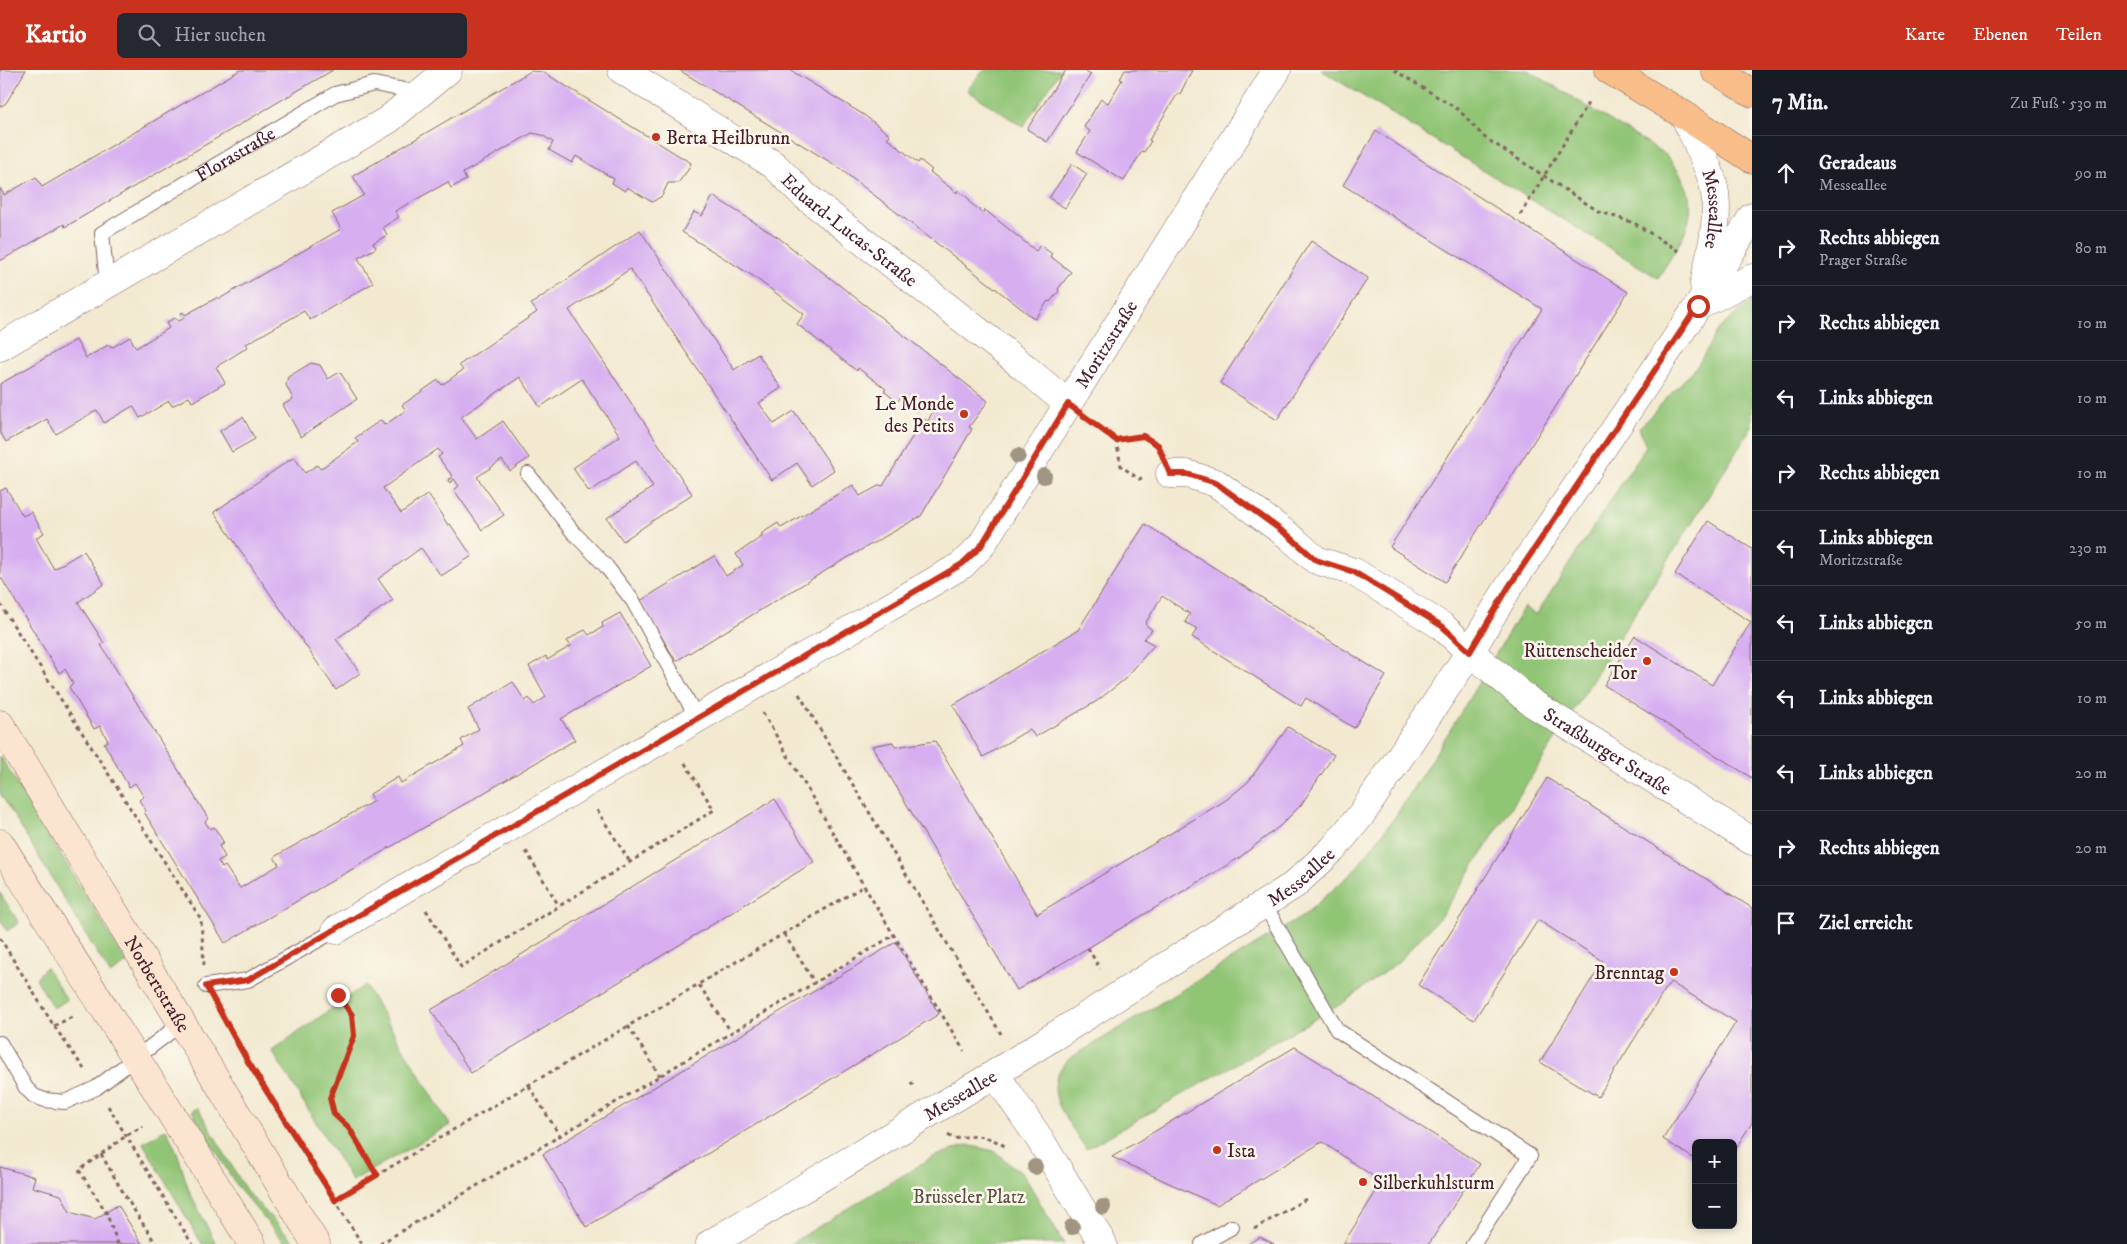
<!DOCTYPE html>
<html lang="de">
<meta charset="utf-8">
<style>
body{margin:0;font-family:"IM FELL DW Pica",serif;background:#242831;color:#f1f3f6}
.controls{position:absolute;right:15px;bottom:15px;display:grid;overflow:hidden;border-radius:8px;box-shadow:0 2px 8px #0003}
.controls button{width:45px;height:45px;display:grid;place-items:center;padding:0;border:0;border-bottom:1px solid #363941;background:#171b24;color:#f1f3f6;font:25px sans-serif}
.stop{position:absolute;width:15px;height:15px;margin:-11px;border:4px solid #c8321e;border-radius:50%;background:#fff}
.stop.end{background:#c8321e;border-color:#fff;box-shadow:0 1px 5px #0008}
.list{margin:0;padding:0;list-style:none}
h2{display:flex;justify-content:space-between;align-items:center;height:65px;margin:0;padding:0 20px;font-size:21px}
h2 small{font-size:16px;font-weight:400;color:#9ea1a6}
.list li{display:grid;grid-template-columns:32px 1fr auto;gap:15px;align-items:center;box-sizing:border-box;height:75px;padding:0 20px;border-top:1px solid #363941}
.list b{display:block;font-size:19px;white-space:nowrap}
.list p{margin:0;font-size:16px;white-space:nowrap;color:#9ea1a6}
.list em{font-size:16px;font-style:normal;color:#9ea1a6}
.icon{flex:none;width:28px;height:28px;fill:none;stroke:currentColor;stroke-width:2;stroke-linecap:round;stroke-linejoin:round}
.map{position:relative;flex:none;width:1752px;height:1174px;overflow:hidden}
header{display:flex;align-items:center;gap:30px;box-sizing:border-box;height:70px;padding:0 25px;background:#c8321e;color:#fff}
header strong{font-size:24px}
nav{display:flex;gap:28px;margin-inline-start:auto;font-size:18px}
.search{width:350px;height:45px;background:#242831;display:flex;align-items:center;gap:12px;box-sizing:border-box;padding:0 18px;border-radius:8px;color:#9ea1a6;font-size:19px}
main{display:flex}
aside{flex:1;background:#171b24}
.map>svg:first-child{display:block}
.green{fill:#91c576;stroke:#6e7250}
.building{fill:#d7aff1}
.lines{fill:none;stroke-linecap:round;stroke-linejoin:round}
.service-casing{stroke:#856665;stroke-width:16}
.minor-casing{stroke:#856665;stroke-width:29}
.secondary-casing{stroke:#856665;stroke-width:29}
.primary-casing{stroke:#856665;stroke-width:29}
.path{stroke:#856665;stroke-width:3;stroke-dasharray:4 4;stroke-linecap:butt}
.service{stroke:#fff;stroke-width:14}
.minor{stroke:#fff;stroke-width:28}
.secondary{stroke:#fce5d0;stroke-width:28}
.primary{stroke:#f8bd89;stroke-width:28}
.tree{fill:#a19582}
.route{stroke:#c8321e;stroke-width:6}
.poi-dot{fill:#c8321e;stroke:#fbf7ec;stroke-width:2}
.labels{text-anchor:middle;stroke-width:5;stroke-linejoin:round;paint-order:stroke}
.poi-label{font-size:19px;fill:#4a1f2b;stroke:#fbf7ec;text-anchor:start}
.street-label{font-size:19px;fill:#4a1f2b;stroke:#fbf7ec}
.park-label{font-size:19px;fill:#5f5142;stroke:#fbf7ec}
</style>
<header>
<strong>Kartio</strong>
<div class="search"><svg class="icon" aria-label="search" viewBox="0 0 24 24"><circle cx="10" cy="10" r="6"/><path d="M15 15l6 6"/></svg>Hier suchen</div>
<nav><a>Karte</a><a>Ebenen</a><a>Teilen</a></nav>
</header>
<main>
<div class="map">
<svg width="1752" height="1174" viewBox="0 0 1752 1174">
<rect width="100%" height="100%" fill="#fbf7ec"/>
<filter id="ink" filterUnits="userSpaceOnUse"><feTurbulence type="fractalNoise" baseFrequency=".02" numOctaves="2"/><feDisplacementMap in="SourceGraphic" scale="10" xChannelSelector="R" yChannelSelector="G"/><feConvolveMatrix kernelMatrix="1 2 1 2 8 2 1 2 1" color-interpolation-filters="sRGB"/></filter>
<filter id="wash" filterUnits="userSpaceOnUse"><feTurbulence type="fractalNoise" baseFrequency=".0096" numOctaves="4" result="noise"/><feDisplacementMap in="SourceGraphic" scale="20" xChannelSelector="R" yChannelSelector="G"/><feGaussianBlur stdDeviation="1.12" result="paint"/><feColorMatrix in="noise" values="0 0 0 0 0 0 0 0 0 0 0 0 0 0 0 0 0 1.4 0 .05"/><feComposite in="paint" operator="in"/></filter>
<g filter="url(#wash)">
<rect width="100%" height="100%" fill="#f2e9d0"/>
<!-- green -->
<path class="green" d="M984 0H1061L1023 57 967 20Z
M1321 0H1528L1666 85C1709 136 1688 160 1658 208Z
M1752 230V357L1548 681 1441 846 1399 891 1343 933 1086 1079C1068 1050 1037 1019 1069 989L1303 846 1353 802 1395 747 1452 657 1524 537 1536 545 1646 376 1639 358 1698 295 1718 260Z
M0 686 127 893 110 904 0 723Z
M0 823 19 853 7 861 0 849Z
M46 897 67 930 53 938 36 908Z
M365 915 450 1055 352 1111 272 981Z
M198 1038 247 1122 296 1174H286L238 1118 192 1041Z
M166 1059 177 1082 189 1121 216 1174H202L143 1073Z
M967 1075 994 1081 1024 1105 1064 1174H790L933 1087Z"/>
<g id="blocks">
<!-- building -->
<path class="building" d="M0 0H26L6 33 0 37Z
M240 0H333L65 157 64 154 0 191V118L4 125 36 107 42 117Z
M679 0H790L864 45 890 65 887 68 918 93 920 90 932 100 930 102 957 123 958 120 970 130 969 132 977 138 983 143 985 140 1036 181 1040 175 1052 184 1050 186 1071 202 1058 219 1059 221 1050 232 1048 231 1035 249 835 95Z
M1066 0H1084L1091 4 1047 72 1027 59Z
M1125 0H1192L1180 24 1178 23 1149 70 1151 71 1144 82 1142 81 1124 111 1077 82 1090 61 1084 57 1101 29 1108 33 1122 10 1120 9Z
M531 1 543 2 691 93 688 100 678 113H668L662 126 652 132 627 117 625 121 612 113 614 109 576 86 572 93 549 80 553 72 542 65 532 63 463 103 466 110 451 118 448 112 395 141 399 147 383 157 387 165 373 173 376 178 358 188 373 213 310 250 304 241 246 274 248 277 216 297 225 313 192 332 189 327 172 336 169 331 140 348 133 336 104 353 97 340 56 364 47 349 6 372 0 362V314L76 270 86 288 108 275 113 277 130 267 136 278 169 258 166 253 174 248 179 251 184 248 181 243 183 242 185 245 218 227 219 229 341 159 332 143 364 125 353 106Z
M1376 61 1628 222 1445 512 1390 477 1542 239 1343 115Z
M1072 94 1087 104 1065 138 1049 128Z
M713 126 779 168 988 331 969 357 972 359 921 446 840 492 676 591 640 531 714 486 726 506 743 495 736 484 763 466 761 464 778 453 781 458 853 415 860 426 880 415 883 416 923 349 928 351 933 341 926 335 920 341 901 327 897 332 884 321 886 319 858 298 857 301 797 254 804 244 753 206 682 162 694 142 702 146Z
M640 160 734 300 758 284 781 318 759 333 774 354 794 341 834 400 812 415 797 393 772 410 630 199 569 240 692 424 623 471 607 448 653 417 636 391 589 422 573 398 620 366 582 309 540 337 520 307 461 347 477 369 503 351 529 388 510 401 502 390 477 407 504 445 482 460 454 420 459 416 454 409 450 413 448 410 453 407 438 387 442 384 438 379 383 418 401 443 428 424 448 455 450 454 472 486 441 506 421 478 378 509 393 530 336 569 360 603 336 620 214 442 294 387 305 403 317 395 320 399 358 372 355 368 381 350 385 355 406 340 402 335 438 310 442 315 463 300 459 295 537 242 531 234Z
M1311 171 1368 208 1277 350 1220 313Z
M311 293 320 295 328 309 340 302 357 329 301 367 283 335 293 329 286 315 288 307Z
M243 347 255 369 232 382 220 361Z
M6 418 23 446 31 442 44 463 36 468 54 499 84 481 104 514 78 532 104 573 101 575 208 748 205 752 210 759 214 757 224 773 219 776 225 787 218 791 222 798 225 796 240 818 279 795 274 787 374 731 370 724 398 707 401 713 464 676 461 670 479 659 468 639 513 612 525 631 529 628 534 635 546 627 529 596 546 586 547 590 571 576 567 571 577 564 585 560 589 565 603 557 602 553 620 543 651 596 561 649 575 670 225 873 144 742 146 741 139 730 144 727 135 713 129 717 104 673 108 671 100 656 94 659 69 617 73 613 65 599 59 603 0 506V421Z
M1708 451 1752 479V708L1604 615 1635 566 1712 615 1751 552 1675 504Z
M1145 454 1386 606 1354 658 1306 628 1301 636 1192 567 1197 559 1185 552 1190 544 1162 526 1145 554 1152 560 1144 569 1154 575 1125 609 1097 631 1035 667 1030 659 983 687 953 635 1078 560Z
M1288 657 1334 685 1301 735 1281 755 1239 788 1017 920 872 676 893 672 895 677 935 671 1037 844 1226 730 1248 712Z
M1547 708 1752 838V1053L1733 1082V1073H1696V1090L1663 1069 1736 952 1670 912 1598 1027 1540 992 1603 891 1538 850 1474 950 1418 915Z
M775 729 814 792 471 1003 431 940Z
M896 872 939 944 586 1157 543 1084Z
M1295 977 1480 1094 1429 1174H1343L1382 1112 1322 1072 1217 1135 1112 1087Z
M0 1097 35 1107 32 1117 61 1125 70 1142 95 1149 118 1135 142 1174H0Z
M1260 1167 1274 1174H1248Z"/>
</g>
</g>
<g filter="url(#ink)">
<use href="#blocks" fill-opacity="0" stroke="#856665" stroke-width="1"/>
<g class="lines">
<!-- service casing -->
<g class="service-casing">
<g id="service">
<path id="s1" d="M107 213 102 163 335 24 374 14 420 23"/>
<path d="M528 404 573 462 606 496 633 531 697 648"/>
<path d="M1264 834 1337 960 1530 1086 1473 1174"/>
<path d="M206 916 248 910 336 860"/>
<path d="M0 973 26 1018 34 1026 45 1030 65 1032 96 1018 182 953"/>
<path d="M1202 1174 1232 1157"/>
</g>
</g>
<!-- minor casing -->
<g class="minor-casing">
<g id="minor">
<path id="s2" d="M622 0 774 95 804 125 1024 297 1068 334"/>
<path id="s3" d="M1684 45C1694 67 1706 89 1713 113 1721 143 1711 184 1704 214"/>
<path d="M1698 236 1752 208"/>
<path d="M0 277 388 50 448 0"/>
<path id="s4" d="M1170 404H1187L1216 413 1289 466 1316 490 1354 502 1442 556 1470 582 1532 633 1752 771"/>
<path id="s5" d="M336 860 412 814 962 495 981 476 1068 334 1277 0"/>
<path d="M995 1004 1039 1068 1103 1174"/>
<path id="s6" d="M710 1174 983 1011 1264 834 1294 815 1333 779 1361 745 1470 582 1508 518 1698 236 1752 147"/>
</g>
</g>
<!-- secondary casing -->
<g class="secondary-casing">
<g id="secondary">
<path id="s7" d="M0 654 316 1174"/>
<path d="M0 773C83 907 170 1039 252 1174"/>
</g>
</g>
<!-- primary casing -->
<g class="primary-casing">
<path id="primary" d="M1609 0 1684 45 1752 89
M1715 0 1752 23"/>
</g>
<!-- path -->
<path class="path" d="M1394 0 1459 40 1484 67 1598 141 1634 153 1680 182
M1520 145 1591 29
M1092 353 1116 370 1143 365 1158 377
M1116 370 1121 396 1139 409 1142 408
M0 534 201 849 204 895
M799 624 1001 964
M763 643 864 816 964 981
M597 740 630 792
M526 781 559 836
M426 840 461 897 714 740 683 690
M784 864 815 913
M0 868 54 956 84 999
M1088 878 1100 899
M699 915 732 963
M339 925 352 945 354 966 330 1028 334 1044 349 1058 377 1105
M218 938 247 990 362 1174
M54 956 74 946
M628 956 660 1006
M911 1012 914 1018
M529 1016 560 1066
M108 1036 192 1174
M948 1065 954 1069C978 1064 987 1065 1008 1078
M101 1084 127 1129 156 1174
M335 1130 864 816
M1254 1159 1306 1129
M118 1174 106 1142 79 1100 126 1066 143 1056
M380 1174 894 865"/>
<!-- service -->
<use href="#service" class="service"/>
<!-- minor -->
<use href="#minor" class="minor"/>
<!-- secondary -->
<use href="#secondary" class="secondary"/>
<!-- primary -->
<use href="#primary" class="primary"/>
</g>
<!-- trees -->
<g class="tree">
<circle cx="1018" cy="386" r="8"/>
<circle cx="1044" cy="406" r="8"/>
<circle cx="1035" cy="1097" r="8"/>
<circle cx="1103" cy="1137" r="8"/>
<circle cx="1072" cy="1157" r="8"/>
</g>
</g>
<g class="lines" filter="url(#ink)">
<!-- route -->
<path class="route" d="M338 925 352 945 354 966 330 1028 334 1044 349 1058 377 1105 335 1130 247 990 206 916 248 910 962 494 981 476 1068 334 1116 370 1143 366 1158 375 1170 404H1187L1216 413 1289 466 1316 490 1354 502 1442 556 1470 582 1508 518 1698 236"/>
</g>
<!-- markers -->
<g class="poi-dot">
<circle cx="656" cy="67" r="5"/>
<circle cx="964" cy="344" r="5"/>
<circle cx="1647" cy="591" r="5"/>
<circle cx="1674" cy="902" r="5"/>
<circle cx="1217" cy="1080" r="5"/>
<circle cx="1363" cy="1112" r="5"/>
</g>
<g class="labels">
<!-- poi labels -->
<g class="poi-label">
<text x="666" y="74">Berta Heilbrunn</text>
<text x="954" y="340" text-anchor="end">Le Monde<tspan x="954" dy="22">des Petits</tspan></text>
<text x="1637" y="587" text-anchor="end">Rüttenscheider<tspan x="1637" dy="22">Tor</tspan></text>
<text x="1664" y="909" text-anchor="end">Brenntag</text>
<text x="1227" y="1087">Ista</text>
<text x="1373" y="1119">Silberkuhlsturm</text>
</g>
<!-- street labels -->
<g class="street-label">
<text dy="7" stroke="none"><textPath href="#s1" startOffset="205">Florastraße</textPath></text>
<text dy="7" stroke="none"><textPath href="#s3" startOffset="100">Messeallee</textPath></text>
<text dy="7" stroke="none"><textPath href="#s2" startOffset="279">Eduard-Lucas-Straße</textPath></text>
<text dy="7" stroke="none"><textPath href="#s5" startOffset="989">Moritzstraße</textPath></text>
<text dy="7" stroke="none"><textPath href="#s4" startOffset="525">Straßburger Straße</textPath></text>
<text dy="7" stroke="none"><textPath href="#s6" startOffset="696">Messeallee</textPath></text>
<text dy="7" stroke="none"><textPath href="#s7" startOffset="304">Norbertstraße</textPath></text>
<text dy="7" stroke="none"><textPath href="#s6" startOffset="291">Messeallee</textPath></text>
</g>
<!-- park labels -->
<g class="park-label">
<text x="969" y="1133">Brüsseler Platz</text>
</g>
</g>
</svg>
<div class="controls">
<button>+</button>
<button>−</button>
</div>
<div class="stop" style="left:1698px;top:236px"></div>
<div class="stop end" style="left:338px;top:925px"></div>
</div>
<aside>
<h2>7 Min.<small>Zu Fuß · 530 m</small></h2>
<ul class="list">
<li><svg class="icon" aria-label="ahead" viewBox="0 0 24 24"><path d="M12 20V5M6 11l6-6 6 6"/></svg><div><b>Geradeaus</b><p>Messeallee</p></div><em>90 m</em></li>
<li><svg class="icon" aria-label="right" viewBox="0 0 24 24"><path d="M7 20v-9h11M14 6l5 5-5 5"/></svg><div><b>Rechts abbiegen</b><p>Prager Straße</p></div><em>80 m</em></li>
<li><svg class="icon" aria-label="right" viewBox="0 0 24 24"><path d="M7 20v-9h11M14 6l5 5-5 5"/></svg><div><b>Rechts abbiegen</b></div><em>10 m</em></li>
<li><svg class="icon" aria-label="left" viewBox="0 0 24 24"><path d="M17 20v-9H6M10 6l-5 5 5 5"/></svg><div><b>Links abbiegen</b></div><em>10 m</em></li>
<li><svg class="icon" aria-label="right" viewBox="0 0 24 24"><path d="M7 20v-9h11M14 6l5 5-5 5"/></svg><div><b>Rechts abbiegen</b></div><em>10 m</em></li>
<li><svg class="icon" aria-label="left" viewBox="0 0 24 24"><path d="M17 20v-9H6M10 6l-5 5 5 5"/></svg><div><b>Links abbiegen</b><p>Moritzstraße</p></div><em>230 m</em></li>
<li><svg class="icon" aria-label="left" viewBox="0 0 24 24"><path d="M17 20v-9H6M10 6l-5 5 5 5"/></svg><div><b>Links abbiegen</b></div><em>50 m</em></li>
<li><svg class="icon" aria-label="left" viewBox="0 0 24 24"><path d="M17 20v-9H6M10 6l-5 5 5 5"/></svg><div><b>Links abbiegen</b></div><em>10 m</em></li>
<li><svg class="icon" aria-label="left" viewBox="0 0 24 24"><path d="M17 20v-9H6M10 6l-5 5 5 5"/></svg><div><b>Links abbiegen</b></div><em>20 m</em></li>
<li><svg class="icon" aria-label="right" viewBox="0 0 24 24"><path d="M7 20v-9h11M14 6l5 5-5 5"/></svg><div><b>Rechts abbiegen</b></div><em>20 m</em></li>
<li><svg class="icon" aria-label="arrive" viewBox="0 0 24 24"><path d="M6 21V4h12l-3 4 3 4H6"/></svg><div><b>Ziel erreicht</b></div></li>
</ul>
</aside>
</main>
